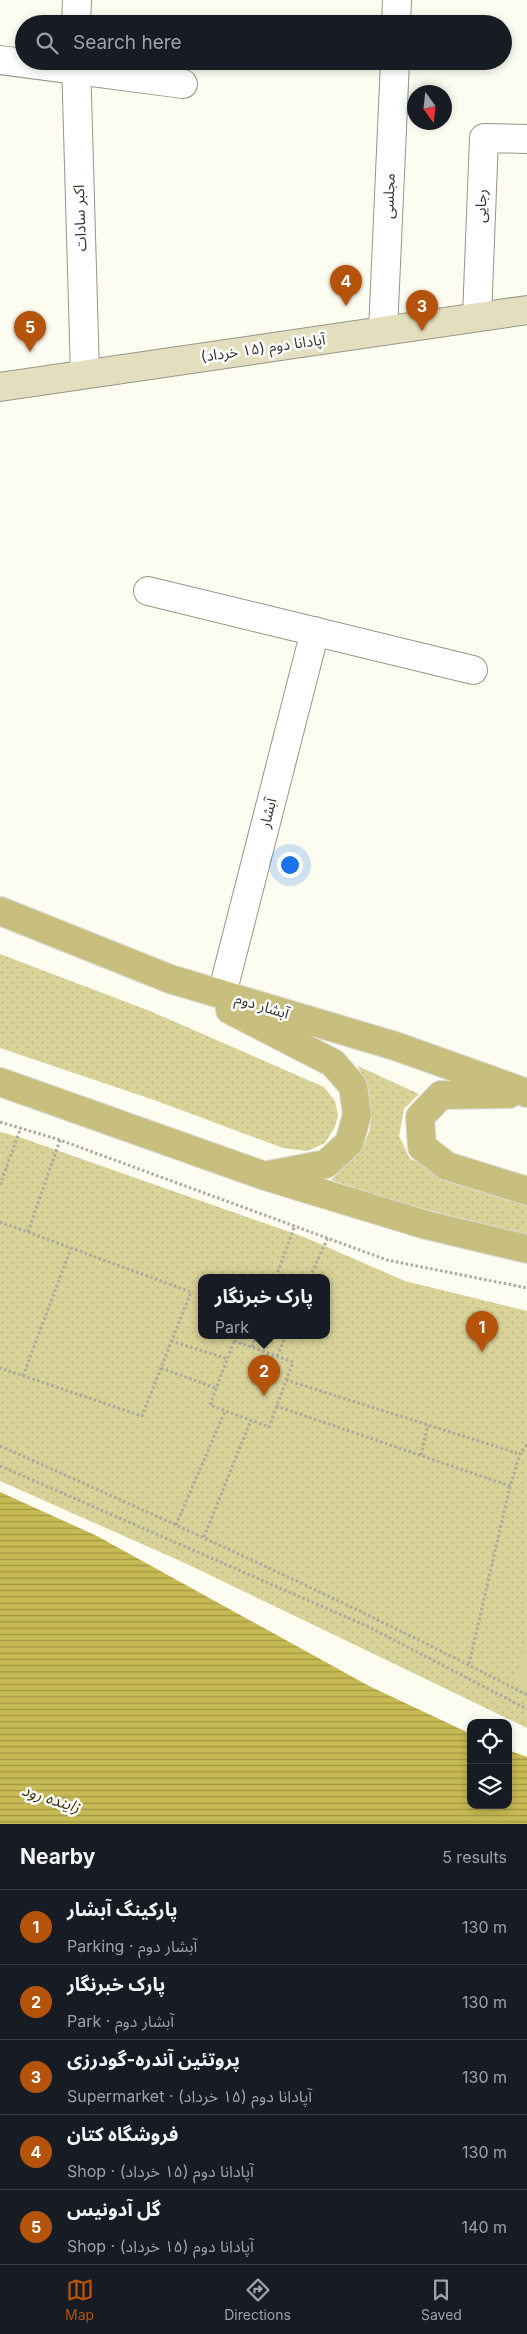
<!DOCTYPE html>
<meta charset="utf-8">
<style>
body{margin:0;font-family:Inter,"Noto Sans Arabic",sans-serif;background:#20242c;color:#f1f3f6}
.controls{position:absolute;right:15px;bottom:15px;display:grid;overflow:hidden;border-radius:10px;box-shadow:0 2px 8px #0003}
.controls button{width:45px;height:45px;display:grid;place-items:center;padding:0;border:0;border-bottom:1px solid #363941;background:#171b24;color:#f1f3f6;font:25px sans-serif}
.compass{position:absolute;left:407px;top:85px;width:45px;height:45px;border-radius:50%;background:#171b24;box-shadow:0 2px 8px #0003;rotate:165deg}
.you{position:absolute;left:289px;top:864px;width:18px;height:18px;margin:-12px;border:4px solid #fff;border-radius:50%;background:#1a73e8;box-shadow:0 0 0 8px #1a73e833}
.badge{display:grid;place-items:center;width:32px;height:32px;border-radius:50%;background:#b45309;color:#fff;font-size:16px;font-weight:700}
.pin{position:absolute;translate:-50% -41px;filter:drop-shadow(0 1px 2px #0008)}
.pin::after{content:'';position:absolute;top:26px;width:18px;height:15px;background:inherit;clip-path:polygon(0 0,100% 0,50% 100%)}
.popup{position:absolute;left:198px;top:1274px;width:132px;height:65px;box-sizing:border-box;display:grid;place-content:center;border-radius:10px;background:#171b24;filter:drop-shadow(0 1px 4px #0005);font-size:16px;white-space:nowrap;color:#9ea1a6}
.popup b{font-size:19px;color:#f1f3f6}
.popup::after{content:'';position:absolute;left:50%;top:100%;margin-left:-10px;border:10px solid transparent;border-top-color:#171b24}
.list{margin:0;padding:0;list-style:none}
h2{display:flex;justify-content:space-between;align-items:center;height:65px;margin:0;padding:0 20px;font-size:21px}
h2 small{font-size:16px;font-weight:400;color:#9ea1a6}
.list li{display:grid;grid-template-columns:32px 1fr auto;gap:15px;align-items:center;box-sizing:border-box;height:75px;padding:0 20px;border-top:1px solid #363941}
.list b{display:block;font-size:19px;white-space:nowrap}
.list p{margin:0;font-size:16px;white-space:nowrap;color:#9ea1a6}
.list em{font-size:16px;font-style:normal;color:#9ea1a6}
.icon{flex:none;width:28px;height:28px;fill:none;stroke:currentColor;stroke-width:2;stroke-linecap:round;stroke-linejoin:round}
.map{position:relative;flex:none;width:527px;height:1824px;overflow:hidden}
.search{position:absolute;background:#171b24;box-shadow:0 2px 8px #0003;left:15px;right:15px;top:15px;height:55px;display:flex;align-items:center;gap:12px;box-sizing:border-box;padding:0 18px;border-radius:28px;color:#9ea1a6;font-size:19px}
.sheet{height:440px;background:#171b24}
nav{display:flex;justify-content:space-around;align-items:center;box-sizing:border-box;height:70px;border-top:1px solid #363941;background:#171b24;font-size:14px;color:#9ea1a6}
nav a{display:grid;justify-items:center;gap:2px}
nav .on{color:#b45309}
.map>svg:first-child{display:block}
.park{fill:url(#park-dots);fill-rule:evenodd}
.pitch{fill:#dad399}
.water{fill:url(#water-rules)}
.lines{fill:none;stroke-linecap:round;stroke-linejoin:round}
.street-casing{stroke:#97958a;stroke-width:30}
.secondary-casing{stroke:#97958a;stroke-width:30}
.primary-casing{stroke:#dadad9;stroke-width:30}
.path{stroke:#abaaa1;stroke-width:3;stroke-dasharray:2.5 2.5;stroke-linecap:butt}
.street{stroke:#fff;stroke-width:28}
.secondary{stroke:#e3dfbe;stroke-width:28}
.primary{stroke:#c8bf7e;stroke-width:28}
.labels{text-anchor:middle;stroke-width:5;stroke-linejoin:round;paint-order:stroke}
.street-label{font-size:15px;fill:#33332e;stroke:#fff}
.water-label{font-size:16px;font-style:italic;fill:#3d370b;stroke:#fff}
</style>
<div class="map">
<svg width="527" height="1824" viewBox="0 0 527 1824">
<defs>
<pattern id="park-dots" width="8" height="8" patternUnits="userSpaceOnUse" patternTransform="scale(1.25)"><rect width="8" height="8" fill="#dad399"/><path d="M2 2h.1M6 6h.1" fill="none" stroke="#bcb684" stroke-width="1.8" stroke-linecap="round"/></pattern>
<pattern id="water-rules" width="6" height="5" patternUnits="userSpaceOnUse" patternTransform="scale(1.25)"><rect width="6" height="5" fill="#c7b953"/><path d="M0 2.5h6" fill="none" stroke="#a29745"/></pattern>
</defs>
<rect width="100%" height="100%" fill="#fdfcf0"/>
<!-- park -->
<path class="park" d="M0 954 150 1011 324 1087 335 1101 338 1115 335 1127 325 1143 308 1151 283 1148 157 1101 0 1048Z
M358 1066 419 1094 404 1109 399 1136 410 1159 527 1200V1237L373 1195 331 1180C377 1138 379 1125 358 1066Z
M0 1132 22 1138 304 1237 405 1281 527 1311V1728L187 1564 0 1481ZM202 1277H326V1335H202Z"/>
<!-- pitch -->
<path class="pitch" d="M527 1637V1691L514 1685Z"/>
<!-- water -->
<path class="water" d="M0 1492 97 1536 369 1686 471 1734V1805H508V1750L527 1757V1824H0Z"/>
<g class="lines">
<!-- street casing -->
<g class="street-casing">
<path id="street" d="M76 24 77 0
M396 24 397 0
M0 60 183 84
M76 61 85 374
M477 317 484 138 527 139
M383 331 395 61
M148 591 473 670
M222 994 315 631"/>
</g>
<!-- secondary casing -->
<g class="secondary-casing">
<path id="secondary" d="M0 387 527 310"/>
</g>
<!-- primary casing -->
<g class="primary-casing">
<path id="primary" d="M0 911 170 979 395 1046 527 1093
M230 1010 333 1063 353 1086 357 1115 349 1143 326 1164 269 1175
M0 1082 265 1176 426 1225 527 1249
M509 1094 441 1095 420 1117 422 1147 447 1166 527 1191"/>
</g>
<!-- path -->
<path class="path" d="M0 1122 60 1140 387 1260 527 1288
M0 1185 21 1127
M0 1222 191 1292 142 1416 0 1368
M28 1232 60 1140
M276 1277 295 1225
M310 1277 328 1237
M171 1341 228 1359
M234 1341 293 1362 269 1427 210 1405Z
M252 1347 256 1335
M277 1356 286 1335
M161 1368 216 1388
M23 1376 71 1248
M286 1380 520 1454
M276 1406 510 1486
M0 1446C178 1525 354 1605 527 1695
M421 1455 428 1425
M0 1466 369 1627 527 1709
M176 1525 225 1411
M204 1537 251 1420
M469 1664 510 1486 520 1454 527 1444"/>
<!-- street -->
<use href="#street" class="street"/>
<!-- secondary -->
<use href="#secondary" class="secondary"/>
<!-- primary -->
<use href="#primary" class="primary"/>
</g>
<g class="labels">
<!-- street labels -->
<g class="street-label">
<text transform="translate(389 196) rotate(-88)" y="5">مجلسی</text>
<text transform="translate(481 206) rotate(-88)" y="5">رجایی</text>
<text transform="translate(80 218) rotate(-92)" y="5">اکبر سادات</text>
<text transform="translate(263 348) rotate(-8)" y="5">آپادانا دوم (۱۵ خرداد)</text>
<text transform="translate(268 813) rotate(-76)" y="5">آبشار</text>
<text transform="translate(262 1006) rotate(17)" y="5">آبشار دوم</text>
</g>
<!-- water labels -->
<g class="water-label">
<text transform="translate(51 1798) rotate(18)" y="6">زاینده رود</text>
</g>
</g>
</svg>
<div class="controls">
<button><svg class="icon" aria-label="locate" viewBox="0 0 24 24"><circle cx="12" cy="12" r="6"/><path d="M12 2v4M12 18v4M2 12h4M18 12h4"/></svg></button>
<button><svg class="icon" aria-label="layers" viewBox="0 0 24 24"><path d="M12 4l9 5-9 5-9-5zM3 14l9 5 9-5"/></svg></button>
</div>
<svg class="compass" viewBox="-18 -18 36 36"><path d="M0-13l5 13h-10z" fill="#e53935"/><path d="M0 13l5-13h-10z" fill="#9ea1a6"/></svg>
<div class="you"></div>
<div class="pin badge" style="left:482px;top:1352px">1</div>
<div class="pin badge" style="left:264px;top:1396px">2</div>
<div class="popup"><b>پارک خبرنگار</b>Park</div>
<div class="pin badge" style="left:422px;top:331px">3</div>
<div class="pin badge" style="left:346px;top:306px">4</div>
<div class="pin badge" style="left:30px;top:352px">5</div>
<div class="search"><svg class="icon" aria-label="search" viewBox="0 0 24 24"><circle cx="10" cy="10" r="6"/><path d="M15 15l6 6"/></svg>Search here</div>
</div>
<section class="sheet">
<h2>Nearby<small>5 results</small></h2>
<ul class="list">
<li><span class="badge">1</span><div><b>پارکینگ آبشار</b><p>Parking · آبشار دوم</p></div><em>130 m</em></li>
<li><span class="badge">2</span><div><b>پارک خبرنگار</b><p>Park · آبشار دوم</p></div><em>130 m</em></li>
<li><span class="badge">3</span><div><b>پروتئین آندره-گودرزی</b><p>Supermarket · آپادانا دوم (۱۵ خرداد)</p></div><em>130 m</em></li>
<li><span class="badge">4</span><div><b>فروشگاه کتان</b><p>Shop · آپادانا دوم (۱۵ خرداد)</p></div><em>130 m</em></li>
<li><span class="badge">5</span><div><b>گل آدونیس</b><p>Shop · آپادانا دوم (۱۵ خرداد)</p></div><em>140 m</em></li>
</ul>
</section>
<nav>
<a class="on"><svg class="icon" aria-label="map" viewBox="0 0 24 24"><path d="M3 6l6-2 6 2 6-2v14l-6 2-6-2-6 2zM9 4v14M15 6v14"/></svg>Map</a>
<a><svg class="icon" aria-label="directions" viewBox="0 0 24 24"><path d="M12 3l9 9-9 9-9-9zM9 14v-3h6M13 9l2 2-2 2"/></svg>Directions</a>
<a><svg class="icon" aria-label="saved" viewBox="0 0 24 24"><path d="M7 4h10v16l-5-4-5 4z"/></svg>Saved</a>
</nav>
